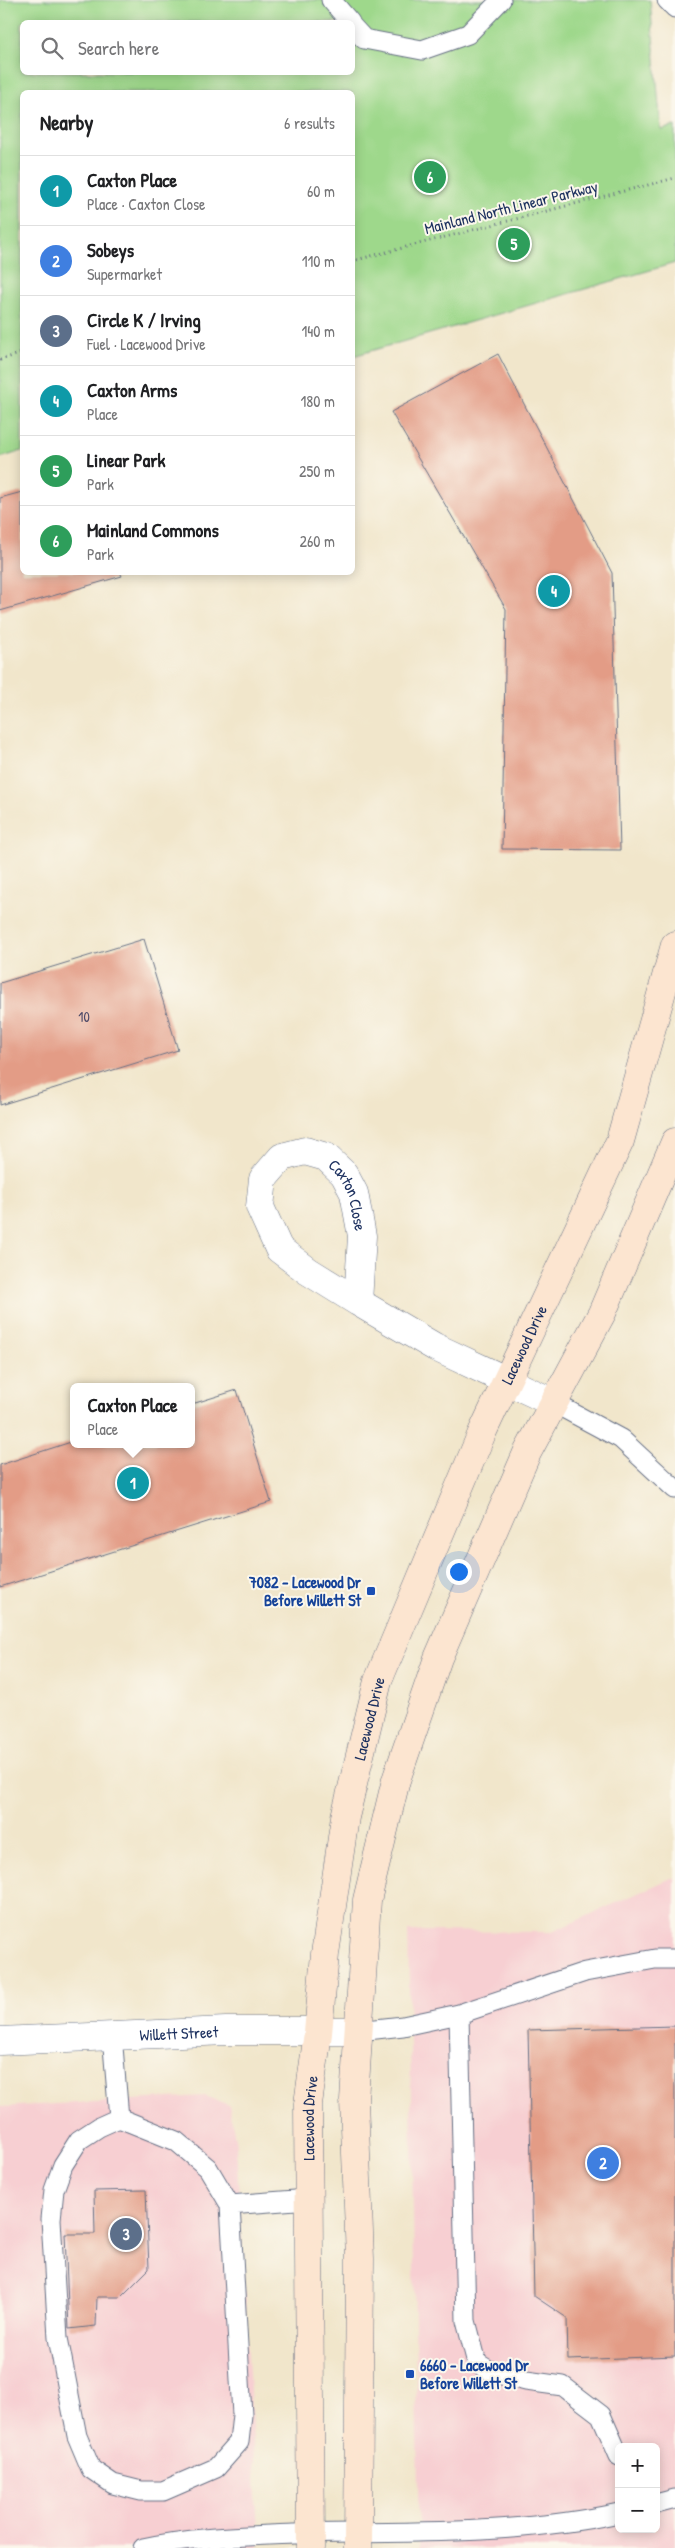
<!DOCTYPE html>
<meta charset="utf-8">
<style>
body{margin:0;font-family:"Patrick Hand",sans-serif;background:#f6f6f6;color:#202124}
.controls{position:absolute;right:15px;bottom:15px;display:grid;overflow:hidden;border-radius:8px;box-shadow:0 2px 12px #0003}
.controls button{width:45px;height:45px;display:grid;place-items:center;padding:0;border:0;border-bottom:1px solid #e0e0e0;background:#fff;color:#202124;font:25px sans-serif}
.you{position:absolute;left:458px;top:1571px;width:18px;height:18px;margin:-12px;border:4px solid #fff;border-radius:50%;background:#1a73e8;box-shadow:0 0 0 8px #1a73e833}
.badge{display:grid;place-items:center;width:32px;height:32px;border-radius:50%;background:#1a73e8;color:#fff;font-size:16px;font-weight:700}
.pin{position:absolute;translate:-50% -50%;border:2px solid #fff;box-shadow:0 1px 5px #0006}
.popup{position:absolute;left:70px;top:1383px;width:125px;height:65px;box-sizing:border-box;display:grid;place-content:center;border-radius:8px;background:#fff;filter:drop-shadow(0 1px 4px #0005);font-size:16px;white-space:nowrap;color:#757577}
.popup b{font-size:19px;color:#202124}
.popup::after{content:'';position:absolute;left:50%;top:100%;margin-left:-10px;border:10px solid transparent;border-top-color:#fff}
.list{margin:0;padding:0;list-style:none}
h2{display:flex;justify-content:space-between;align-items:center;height:65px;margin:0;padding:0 20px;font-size:21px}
h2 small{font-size:16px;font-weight:400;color:#757577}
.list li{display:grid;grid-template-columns:32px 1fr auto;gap:15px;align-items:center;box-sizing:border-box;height:70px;padding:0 20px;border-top:1px solid #e0e0e0}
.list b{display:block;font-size:19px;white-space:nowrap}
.list p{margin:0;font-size:16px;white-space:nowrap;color:#757577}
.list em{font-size:16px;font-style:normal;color:#757577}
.icon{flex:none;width:28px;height:28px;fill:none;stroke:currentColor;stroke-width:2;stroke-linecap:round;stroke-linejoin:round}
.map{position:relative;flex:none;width:675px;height:2548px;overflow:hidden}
.search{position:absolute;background:#fff;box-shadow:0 2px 12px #0003;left:20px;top:20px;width:335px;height:55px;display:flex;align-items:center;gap:12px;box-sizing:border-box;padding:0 18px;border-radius:8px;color:#757577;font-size:19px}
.panel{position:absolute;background:#fff;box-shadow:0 2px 12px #0003;left:20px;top:90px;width:335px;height:485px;border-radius:8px}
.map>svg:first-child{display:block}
.built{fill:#f7cfd2;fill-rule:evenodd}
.green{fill:#9ed88b;stroke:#5c8474;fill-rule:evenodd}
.building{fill:#e39c86}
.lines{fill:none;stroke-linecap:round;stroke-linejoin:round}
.service-casing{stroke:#666f84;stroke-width:21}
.minor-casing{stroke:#666f84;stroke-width:29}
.tertiary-casing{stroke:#666f84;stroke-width:29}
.secondary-casing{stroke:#666f84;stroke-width:29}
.path{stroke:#666f84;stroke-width:3;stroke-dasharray:1 4;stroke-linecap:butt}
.service{stroke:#fff;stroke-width:19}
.minor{stroke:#fff;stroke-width:28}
.tertiary{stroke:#fff;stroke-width:28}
.secondary{stroke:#fce5d0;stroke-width:28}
.transit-dot{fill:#1a4fb4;stroke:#fbf7ec;stroke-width:2}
.labels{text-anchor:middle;stroke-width:4;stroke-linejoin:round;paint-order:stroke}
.number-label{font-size:14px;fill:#4d4a68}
.street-label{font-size:16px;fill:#1b2f5e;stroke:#fbf7ec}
.transit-label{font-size:16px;font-weight:bold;fill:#164399;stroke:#fbf7ec;text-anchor:end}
</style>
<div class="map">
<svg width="675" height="2548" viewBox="0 0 675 2548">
<rect width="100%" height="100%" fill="#fbf7ec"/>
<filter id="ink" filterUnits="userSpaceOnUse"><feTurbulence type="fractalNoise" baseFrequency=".02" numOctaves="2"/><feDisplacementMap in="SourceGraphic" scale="10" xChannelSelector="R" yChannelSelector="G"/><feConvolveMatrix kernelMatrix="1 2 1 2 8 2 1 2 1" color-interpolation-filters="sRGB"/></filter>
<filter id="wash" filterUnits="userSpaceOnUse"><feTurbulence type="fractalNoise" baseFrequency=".0096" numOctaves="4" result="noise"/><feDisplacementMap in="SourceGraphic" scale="20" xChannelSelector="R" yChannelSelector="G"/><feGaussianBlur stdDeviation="1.12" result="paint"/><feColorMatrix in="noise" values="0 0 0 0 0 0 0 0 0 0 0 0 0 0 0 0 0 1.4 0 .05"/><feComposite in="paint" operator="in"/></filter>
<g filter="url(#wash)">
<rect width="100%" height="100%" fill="#f1e6cb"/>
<!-- built -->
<path class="built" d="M669 1879H675V2548H419L408 1931 552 1932ZM619 2447H656V2529H619Z
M205 2096 229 2105 236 2144 259 2548H0V2107Z"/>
<!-- green -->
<path class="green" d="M0 0H650L661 130 675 126V263L353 356 352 92H22V451L0 458ZM22 22H352V72H22Z"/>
<g id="blocks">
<!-- building -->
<path class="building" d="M498 354 612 573 620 850 502 849 506 609 391 412Z
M22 492V572H120L122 576 0 611V498Z
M144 939 178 1050 0 1105V983Z
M237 1390 271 1502 0 1587V1465L74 1441V1444H192V1404Z
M675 2026V2356L568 2360 567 2318 534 2296 528 2030Z
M146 2190 149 2269 121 2297H97L96 2326 69 2329 65 2234H95L94 2191Z"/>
</g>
</g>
<g filter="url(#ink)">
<use href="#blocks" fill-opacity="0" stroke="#666f84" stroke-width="1"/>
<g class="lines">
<!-- service casing -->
<g class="service-casing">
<path id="service" d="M331 0 350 22
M667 0 675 8
M352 26 364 39 422 50 468 34 501 0
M554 1403 621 1439 675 1489
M459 2014 466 2321 477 2363 494 2373 526 2381 563 2386 601 2415 619 2456
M358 2031 403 2026 459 2014 585 1972 655 1959H675
M112 2035 119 2118
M119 2118 176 2141 208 2168 230 2205 242 2415 239 2442 216 2468 163 2491H141L113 2484 91 2469 77 2436 58 2338 51 2219 54 2190 63 2165 79 2140 99 2127Z
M230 2205 309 2199
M656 2504 675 2499
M143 2548C193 2537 243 2536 294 2534 402 2531 513 2536 619 2513"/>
</g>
<!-- minor casing -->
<g class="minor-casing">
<g id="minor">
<path id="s1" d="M358 1302 308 1271 279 1249 260 1207 263 1179 282 1157 305 1151 326 1157 344 1174 354 1193 362 1236 358 1302 435 1347 554 1403"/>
</g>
</g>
<!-- tertiary casing -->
<g class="tertiary-casing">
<g id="tertiary">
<path id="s2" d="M0 2041 226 2031H358"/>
</g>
</g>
<!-- secondary casing -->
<g class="secondary-casing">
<g id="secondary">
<path id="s3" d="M311 2548 308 2104 318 2033 325 1954 345 1817 378 1681 482 1433 620 1141 675 945"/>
<path d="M358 2548 360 2259 354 2100 367 1900 396 1780 438 1658 527 1453 602 1313 675 1142"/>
</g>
</g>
<!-- path -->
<path class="path" d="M352 261 675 178
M0 360 22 353"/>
<!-- service -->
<use href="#service" class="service"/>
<!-- minor -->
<use href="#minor" class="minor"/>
<!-- tertiary -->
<use href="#tertiary" class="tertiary"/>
<!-- secondary -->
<use href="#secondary" class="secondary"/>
</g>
</g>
<!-- markers -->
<g class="transit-dot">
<rect x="366" y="1586" width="10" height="10" rx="2.5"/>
<rect x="405" y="2369" width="10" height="10" rx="2.5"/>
</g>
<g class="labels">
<!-- number labels -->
<g class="number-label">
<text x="84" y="1022">10</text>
</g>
<!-- street labels -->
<g class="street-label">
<text transform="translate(511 207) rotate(-14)" y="6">Mainland North Linear Parkway</text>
<text dy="6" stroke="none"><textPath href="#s1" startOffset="290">Caxton Close</textPath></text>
<text dy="6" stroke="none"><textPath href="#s3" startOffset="1240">Lacewood Drive</textPath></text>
<text dy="6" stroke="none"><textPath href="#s3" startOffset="835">Lacewood Drive</textPath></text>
<text dy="6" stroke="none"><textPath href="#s2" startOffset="179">Willett Street</textPath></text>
<text dy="6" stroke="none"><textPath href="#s3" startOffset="430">Lacewood Drive</textPath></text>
</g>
<!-- transit labels -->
<g class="transit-label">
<text x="361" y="1588">7082 - Lacewood Dr<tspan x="361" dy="18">Before Willett St</tspan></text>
<text x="420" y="2371" text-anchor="start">6660 - Lacewood Dr<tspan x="420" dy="18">Before Willett St</tspan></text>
</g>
</g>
</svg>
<div class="controls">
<button>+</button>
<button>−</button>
</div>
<div class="you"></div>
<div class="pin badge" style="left:133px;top:1483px;background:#0f9aa8">1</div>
<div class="popup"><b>Caxton Place</b>Place</div>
<div class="pin badge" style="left:603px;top:2163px;background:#3f7fe0">2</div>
<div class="pin badge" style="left:126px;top:2234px;background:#5c6f8a">3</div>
<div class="pin badge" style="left:554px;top:591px;background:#0f9aa8">4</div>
<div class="pin badge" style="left:514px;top:244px;background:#2e9e5b">5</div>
<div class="pin badge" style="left:430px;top:177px;background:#2e9e5b">6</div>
<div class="search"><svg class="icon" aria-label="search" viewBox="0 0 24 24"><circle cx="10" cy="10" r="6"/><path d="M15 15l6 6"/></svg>Search here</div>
<section class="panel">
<h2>Nearby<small>6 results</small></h2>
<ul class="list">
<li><span class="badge" style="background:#0f9aa8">1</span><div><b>Caxton Place</b><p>Place · Caxton Close</p></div><em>60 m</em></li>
<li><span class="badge" style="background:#3f7fe0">2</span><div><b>Sobeys</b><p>Supermarket</p></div><em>110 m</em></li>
<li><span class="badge" style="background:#5c6f8a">3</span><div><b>Circle K / Irving</b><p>Fuel · Lacewood Drive</p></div><em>140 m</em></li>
<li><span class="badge" style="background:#0f9aa8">4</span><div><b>Caxton Arms</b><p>Place</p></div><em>180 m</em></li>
<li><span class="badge" style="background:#2e9e5b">5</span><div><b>Linear Park</b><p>Park</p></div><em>250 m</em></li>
<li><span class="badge" style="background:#2e9e5b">6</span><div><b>Mainland Commons</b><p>Park</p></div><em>260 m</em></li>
</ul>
</section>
</div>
